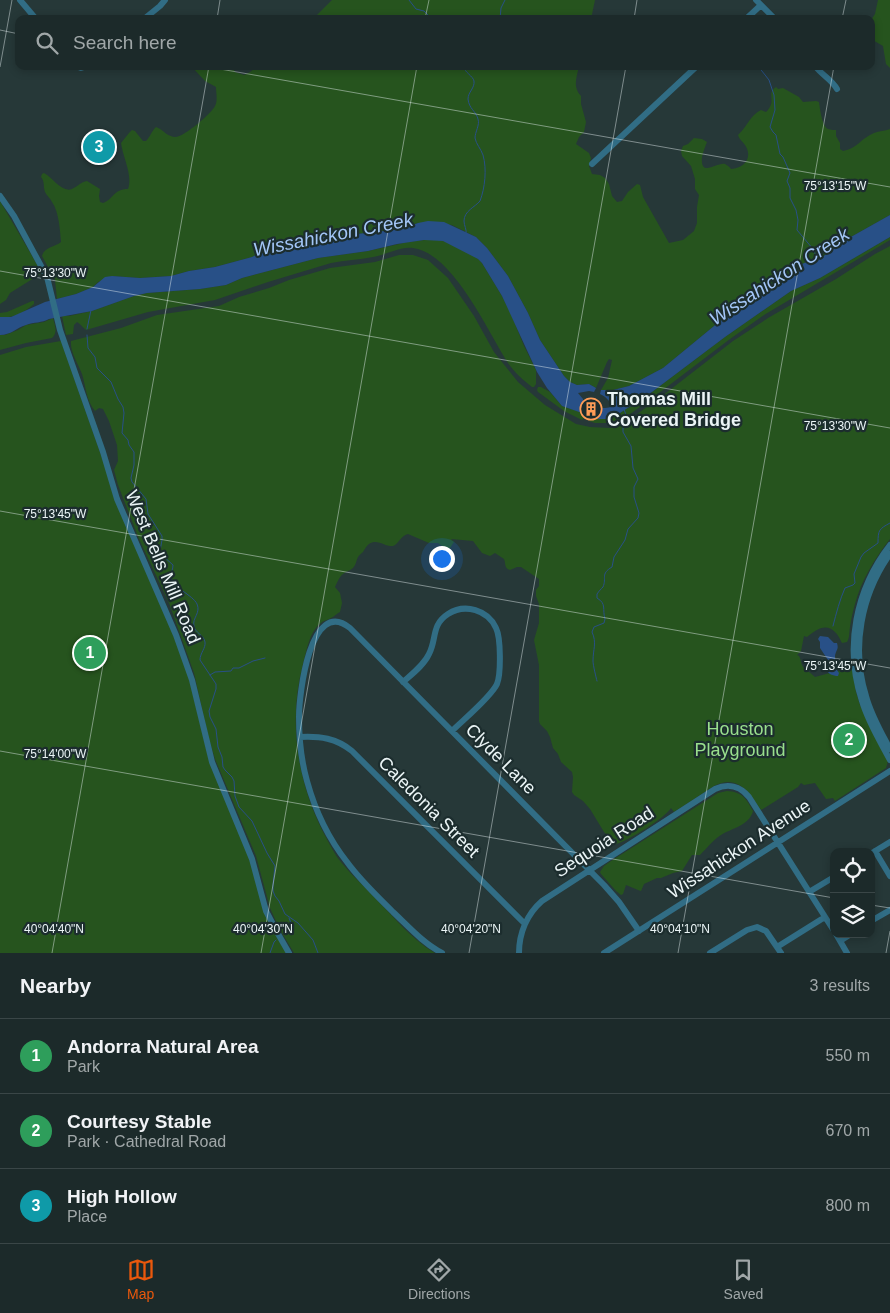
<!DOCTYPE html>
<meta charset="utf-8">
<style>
body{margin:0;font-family:Arial,sans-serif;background:#253232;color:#f1f3f6}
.controls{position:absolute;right:15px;bottom:15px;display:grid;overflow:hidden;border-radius:10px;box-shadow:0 2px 8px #0003}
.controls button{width:45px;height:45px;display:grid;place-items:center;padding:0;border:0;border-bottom:1px solid #3a4647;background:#1c2a2a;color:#f1f3f6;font:25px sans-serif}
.you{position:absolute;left:441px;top:558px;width:18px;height:18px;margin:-12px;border:4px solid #fff;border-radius:50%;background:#1a73e8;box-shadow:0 0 0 8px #1a73e833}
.badge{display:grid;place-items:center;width:32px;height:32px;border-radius:50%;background:#ea580c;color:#fff;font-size:16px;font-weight:700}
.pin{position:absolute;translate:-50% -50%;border:2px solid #fff;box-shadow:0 1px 5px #0006}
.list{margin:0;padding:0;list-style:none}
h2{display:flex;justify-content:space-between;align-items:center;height:65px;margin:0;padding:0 20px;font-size:21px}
h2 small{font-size:16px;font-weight:400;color:#a0a7a8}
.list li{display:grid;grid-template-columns:32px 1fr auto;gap:15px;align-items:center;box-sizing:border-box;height:75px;padding:0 20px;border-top:1px solid #3a4647}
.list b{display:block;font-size:19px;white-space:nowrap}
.list p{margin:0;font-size:16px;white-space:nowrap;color:#a0a7a8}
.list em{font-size:16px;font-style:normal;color:#a0a7a8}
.icon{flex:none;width:28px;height:28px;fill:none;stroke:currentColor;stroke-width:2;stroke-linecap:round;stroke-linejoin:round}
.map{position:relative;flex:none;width:890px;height:953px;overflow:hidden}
.search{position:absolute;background:#1c2a2a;box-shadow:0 2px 8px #0003;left:15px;right:15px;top:15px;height:55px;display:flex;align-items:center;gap:12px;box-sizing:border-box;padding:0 18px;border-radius:10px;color:#a0a7a8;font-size:19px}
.sheet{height:290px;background:#1c2a2a}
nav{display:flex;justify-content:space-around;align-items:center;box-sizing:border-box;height:70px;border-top:1px solid #3a4647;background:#1c2a2a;font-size:14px;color:#a0a7a8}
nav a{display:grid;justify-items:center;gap:2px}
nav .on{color:#ea580c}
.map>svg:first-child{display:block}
.green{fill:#26541e}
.water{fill:#285087}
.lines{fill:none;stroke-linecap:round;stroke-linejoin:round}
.stream{stroke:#285087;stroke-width:1}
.minor{stroke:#316d85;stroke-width:6}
.ticks{fill:none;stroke:#ebf5f6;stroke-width:1;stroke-opacity:0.45}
.labels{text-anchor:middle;stroke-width:4.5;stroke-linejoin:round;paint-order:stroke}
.poi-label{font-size:18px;font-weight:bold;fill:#ebf5f6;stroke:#1c2d2e;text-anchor:start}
.street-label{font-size:18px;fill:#ebf5f6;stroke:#1c2d2e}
.park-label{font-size:18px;fill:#99df8d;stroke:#1c2d2e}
.water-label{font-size:19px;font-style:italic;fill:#a3c6f7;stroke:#1c2d2e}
.ticks-label{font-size:12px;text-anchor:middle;fill:#ebf5f6;stroke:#1c2d2e;stroke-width:4.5;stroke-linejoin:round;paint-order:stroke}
</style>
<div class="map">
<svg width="890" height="953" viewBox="0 0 890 953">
<rect width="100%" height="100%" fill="#263838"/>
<!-- green -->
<path class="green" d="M332 0H595L591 19H313Z
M878 0H890V68L886 64 883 46 871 39V20L875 14Z
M191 66H232L235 72 244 75 250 72 258 66H579C577 77 572 87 581 96V104L586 122 584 132 579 137 576 144 589 153 591 158 589 166 592 174 600 175 605 178 609 184 612 196 617 202 622 201 628 192 637 184 640 185 643 197 669 243 683 240 694 231 697 223V207L699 195 695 189V179L691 166 682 156 681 151 683 146 688 144 694 138 702 139 707 142C705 147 703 152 702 157 700 178 717 162 725 164 727 165 730 167 731 169 745 168 753 157 745 145 742 141 739 139 738 135 747 127 750 115 761 110L766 112C778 100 765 95 776 87L778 89 783 88 799 97 803 102 816 101 819 102C820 109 822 126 828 129 831 130 834 130 836 130V136L840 143V149L843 151C857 149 861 138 874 133 879 131 885 131 890 129V215L833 247 824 256 818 257 802 264 789 274 742 303 663 368 629 386 613 390H601L608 378 612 360 609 359 607 362 596 388 589 384 577 385 570 382 564 376 540 340 528 313 508 276 487 248 476 237 452 225 418 223 401 229 348 235H336L298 244 270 253H260L252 257 215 267 189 271 171 276 140 278 112 276 98 282 93 287 76 294 57 299 55 280 42 256C44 247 55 247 61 242 60 230 59 212 52 202 50 198 47 196 45 192 43 186 45 182 41 177L42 174 44 173C52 177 62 193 72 189 78 186 81 182 87 181L100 189 99 196 100 202 103 203C114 199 113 189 128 189 133 175 123 158 121 143L129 133 132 130 135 131 143 141H146C150 137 151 132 156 127 164 130 167 137 176 137 185 136 211 114 215 106 218 100 216 93 216 87L205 81Z
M0 201 42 273 10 293 6 300 0 304Z
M890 237V240L764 315 730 339 651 399 626 417 615 421 606 423H595L589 421 591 416 599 419 633 406 652 392 725 337 791 291 820 278Z
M436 239C449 242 474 253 482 263L502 296 511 314 524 346 536 370V384L534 387H532C523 380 514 372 508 363 488 332 453 253 413 248 400 246 386 255 373 257 359 260 345 260 331 263L268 282 215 300 148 312 86 330C82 327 81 324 77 322L74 325 73 334 66 335 62 316H69L92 311 134 296 147 293 200 289 226 285 242 278 318 258 368 251 408 242 424 240Z
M890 246V539C875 558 861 581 855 604 853 611 851 619 850 627 849 632 850 637 847 642L842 643C840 640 839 636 836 633 826 622 816 630 807 637L804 636 801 651 797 655 799 656C801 659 801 664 803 667 806 670 811 673 815 677L852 667 856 692 860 705 888 761 886 768 835 801 833 798 826 799 815 783 804 785 801 783 798 787 761 810C749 792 738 774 714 786L674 812 671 808C665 818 628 841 616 844L604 832 590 809 583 801 574 795 572 792 573 777 572 772 561 762 558 754 553 748 550 737 547 731 540 724 539 721V665L534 640 539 623V604L536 596V590L539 586V579L521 567H517L510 570C504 568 506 564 504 559L495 553 490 556 482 553 473 541 451 539 454 542 450 548H445L438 543H429L408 534C400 536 399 544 393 546 387 547 380 541 374 542 368 543 366 547 363 552 361 554 359 555 358 557 356 561 356 565 353 568 350 571 346 571 343 574 339 577 337 583 335 587L340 593 342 603 340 612C336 614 335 616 331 618 328 620 324 620 321 623 309 632 307 650 303 664 288 720 297 779 322 830 327 839 332 849 337 857 349 873 363 885 376 899 395 918 411 939 435 953H294L279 928 270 908 256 856 215 759 209 739 194 673 169 603 139 539 118 485 114 470 118 461 117 445 109 421 103 409 99 408 95 411C86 400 86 387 82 374 78 363 70 352 71 341L121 328 157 315 219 306 239 297 269 288 289 280 330 268 375 262 399 255H413L428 260 448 278 474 316 494 352 518 382 545 405 576 424 590 427 610 428 629 420 666 393 733 341 768 318 836 279 875 254Z
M32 301H34V304C25 312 13 319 0 317V313L7 312Z
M53 318C55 326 58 332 52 338L26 343 0 350V335H5L18 330 26 325 44 322Z
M61 341 102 458 162 605 188 674 209 760 247 852 255 875 286 953H0V355L26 347Z
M538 387H541L550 392 562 406 586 414 585 417 582 420 564 411 538 392 537 390Z
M727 791C742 792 746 798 753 811 749 826 732 828 721 835 713 840 707 848 700 855H692L682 871 673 873 661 878H657L644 884 641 891 638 890 626 885 623 894 621 895 616 891 601 874 600 872 604 866 611 861 718 793Z"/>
<!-- water -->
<path class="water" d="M890 215V237L820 278 791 291 725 337 652 392 620 413 611 418 606 419H599L562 406 547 388 537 372 502 296 482 263 478 259 443 241 424 240 397 244 368 251 318 258 242 278 226 285 200 289 147 293 134 296 92 311 49 319C42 323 34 322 26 325 16 328 11 335 0 335V317H11L45 302 76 294 93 287 105 277 112 276 140 278 171 276 189 271 215 267 252 257 260 253H270L323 237 336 235H348L401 229 418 223 428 221 444 222 476 237 487 248 508 276 528 313 540 340 564 376 570 382 577 385 589 384 596 388 594 392 589 391 578 393 583 399V404C591 409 607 409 615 406 609 402 607 397 600 394L601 390H613L629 386 663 368 742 303 789 274 802 264 818 257 824 256 833 247Z
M820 636 828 637 834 643H837C839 650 836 649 835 656 835 661 835 668 839 673L838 676C833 676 828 674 826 669L830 663 820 648V642L818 639Z"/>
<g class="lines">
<!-- stream -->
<path class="stream" d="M409 0 416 9 424 11 430 17 437 16 442 19
M447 19 453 16H456L457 19
M500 19 501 8 505 0
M463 66C465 73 473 76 474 81 475 88 468 92 468 99 469 109 476 111 478 119 480 125 475 132 475 138 476 144 481 149 483 155 487 169 485 188 480 201 475 207 464 211 464 221 464 226 467 229 466 234
M758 66 769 80 774 95 775 110 770 127 773 132 776 135 780 154 783 157 790 173 787 181 790 188V198L796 210 798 220 797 230 813 249 817 258
M87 329 91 310
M87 335 88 348 95 357 97 368 111 382 118 399 123 407 124 413 122 433 128 440 129 445 134 452V465L131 478 132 482 146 499 148 514 162 536V540L160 551 162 555 173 565C173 569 171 573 171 576 171 587 193 595 197 604 201 613 192 618 194 626 195 633 204 635 205 642 206 648 200 653 200 660L216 684V689L209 711 210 717 216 729 218 747 222 757 223 767 225 770 232 777 234 781 235 796 239 807 252 821 267 853 275 866 273 885V891L275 896 279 901 285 914 298 923 313 940 318 953
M624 409 626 415
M833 626C836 614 840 599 845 588L853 585 855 583 854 574 861 557 864 553 878 543C878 530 879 529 890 523
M210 675 215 672 231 671 233 668H239L253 661 265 658
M597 681C596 677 593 665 593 661 593 649 597 643 592 632L594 627 604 623 605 619C602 609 607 604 597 598V594C599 591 601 589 603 587 607 578 600 574 612 567L614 557 625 540 628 529 638 518 639 513 634 497V487L638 479 633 468 631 446 623 432V425
M286 932 293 928 289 918
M270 953 274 942 276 940"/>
<!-- minor -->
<path class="minor" d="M20 0 36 19
M756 0 775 19
M144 19 160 6 165 0
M746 19 761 5
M76 66 81 68 87 66
M815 66C822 75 832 80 837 89
M592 164 697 66
M0 196 14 216 47 277 60 330 103 452 117 499 176 635 192 680 212 762 252 859 266 911 277 932 289 953
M890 545C856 589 844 647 862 701 868 722 880 741 890 760
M890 554C861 595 851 648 866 696 871 715 881 732 890 749
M403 682C412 674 424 665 429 654 437 639 431 625 448 614 465 603 488 610 496 628 501 638 501 674 497 684 491 697 463 720 452 731
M300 737C320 736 336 738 352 751L525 924
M875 851 890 876
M872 853 890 842
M809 892 834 877
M871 921 890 910
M836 934 847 953
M840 941 851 934
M777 947 825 917
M442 953C423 943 409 927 393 912 377 896 360 880 347 862 328 838 315 810 307 781 301 760 299 739 299 717 299 695 310 596 350 628L604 885 619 902 639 931
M519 953C519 933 527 914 542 901L715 789C728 783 740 786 749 797L834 931
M604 953 890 771
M710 953 747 930 757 927 766 931 781 953"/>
</g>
<!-- ticks -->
<path class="ticks" d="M217 19 220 0M425 19 429 0M634 19 637 0M842 19 846 0M0 30 19 34M203 66 890 187M0 67 12 0M0 271 890 428M0 511 890 668M0 751 834 898M871 905 890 908M52 953 209 66M261 953 417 66M469 953 626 66M678 953 834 66M886 953 890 931"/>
<!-- icons -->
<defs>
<g id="building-ring" transform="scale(1.125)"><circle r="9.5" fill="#1c2d2e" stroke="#fe9c57" stroke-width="1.5"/><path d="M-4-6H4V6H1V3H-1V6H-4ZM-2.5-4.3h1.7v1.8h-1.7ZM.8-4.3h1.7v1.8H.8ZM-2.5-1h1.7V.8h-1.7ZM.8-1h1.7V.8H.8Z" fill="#fe9c57"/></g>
</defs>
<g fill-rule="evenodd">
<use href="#building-ring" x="591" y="409"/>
</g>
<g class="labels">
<!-- poi labels -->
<g class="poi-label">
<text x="607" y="405">Thomas Mill<tspan x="607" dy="21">Covered Bridge</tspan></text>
</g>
<!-- street labels -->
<g class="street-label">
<text transform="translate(163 567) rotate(67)" y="6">West Bells Mill Road</text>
<text transform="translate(501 759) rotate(45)" y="6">Clyde Lane</text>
<text transform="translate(429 807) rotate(45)" y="6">Caledonia Street</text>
<text transform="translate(604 842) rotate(-33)" y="6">Sequoia Road</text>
<text transform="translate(739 849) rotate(-33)" y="6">Wissahickon Avenue</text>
</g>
<!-- park labels -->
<g class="park-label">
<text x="740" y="735">Houston<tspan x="740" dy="21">Playground</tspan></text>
</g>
<!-- water labels -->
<g class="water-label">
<text transform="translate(333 234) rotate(-11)" y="7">Wissahickon Creek</text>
<text transform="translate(779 276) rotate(-33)" y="7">Wissahickon Creek</text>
</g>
</g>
<g class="ticks-label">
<text x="835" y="190">75°13'15"W</text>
<text x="55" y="277">75°13'30"W</text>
<text x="835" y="430">75°13'30"W</text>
<text x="55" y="518">75°13'45"W</text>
<text x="835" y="670">75°13'45"W</text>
<text x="55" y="758">75°14'00"W</text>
<text x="54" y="933">40°04'40"N</text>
<text x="263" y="933">40°04'30"N</text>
<text x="471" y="933">40°04'20"N</text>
<text x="680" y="933">40°04'10"N</text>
</g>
</svg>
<div class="controls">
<button><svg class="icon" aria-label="locate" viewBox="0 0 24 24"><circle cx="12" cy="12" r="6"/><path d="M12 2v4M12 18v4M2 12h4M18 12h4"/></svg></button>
<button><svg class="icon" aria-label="layers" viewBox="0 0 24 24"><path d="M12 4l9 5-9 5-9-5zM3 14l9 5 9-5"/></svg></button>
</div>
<div class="you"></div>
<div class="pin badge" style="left:90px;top:653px;background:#2e9e5b">1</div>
<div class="pin badge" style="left:849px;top:740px;background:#2e9e5b">2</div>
<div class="pin badge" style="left:99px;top:147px;background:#0f9aa8">3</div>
<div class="search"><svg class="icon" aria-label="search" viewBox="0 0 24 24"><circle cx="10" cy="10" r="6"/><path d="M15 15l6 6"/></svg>Search here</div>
</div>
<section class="sheet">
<h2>Nearby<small>3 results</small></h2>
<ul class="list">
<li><span class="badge" style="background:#2e9e5b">1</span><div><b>Andorra Natural Area</b><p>Park</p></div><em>550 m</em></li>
<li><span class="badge" style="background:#2e9e5b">2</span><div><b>Courtesy Stable</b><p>Park · Cathedral Road</p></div><em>670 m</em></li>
<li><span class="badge" style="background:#0f9aa8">3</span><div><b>High Hollow</b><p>Place</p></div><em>800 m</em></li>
</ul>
</section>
<nav>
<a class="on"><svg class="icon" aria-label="map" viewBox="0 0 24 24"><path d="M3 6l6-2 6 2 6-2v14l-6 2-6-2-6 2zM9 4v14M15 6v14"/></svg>Map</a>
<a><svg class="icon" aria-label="directions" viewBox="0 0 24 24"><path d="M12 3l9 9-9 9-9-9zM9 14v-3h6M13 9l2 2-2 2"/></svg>Directions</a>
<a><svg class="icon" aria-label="saved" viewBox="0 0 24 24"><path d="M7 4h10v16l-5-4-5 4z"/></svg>Saved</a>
</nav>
